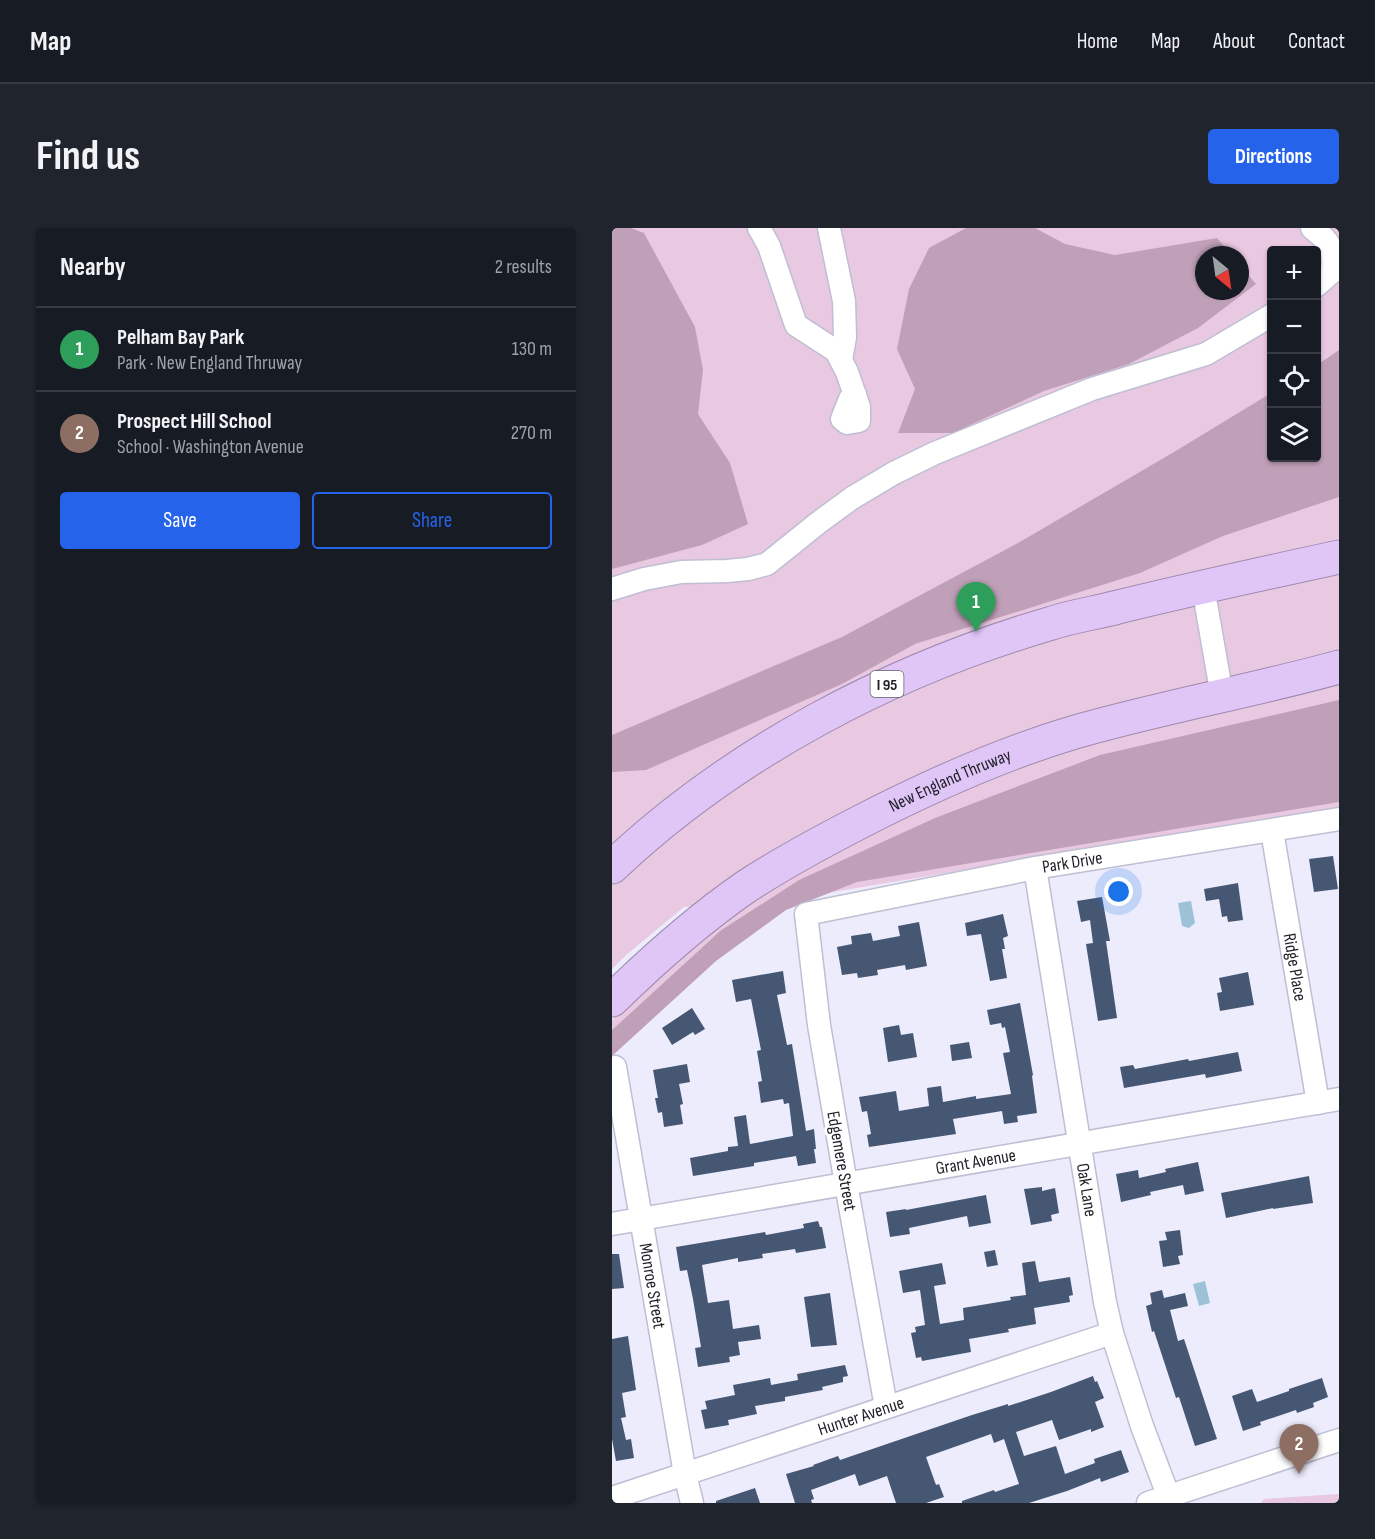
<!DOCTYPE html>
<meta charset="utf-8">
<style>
body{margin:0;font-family:"Sofia Sans Condensed",sans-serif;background:#20242c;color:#f1f3f6}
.controls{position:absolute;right:18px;top:18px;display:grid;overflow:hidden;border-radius:6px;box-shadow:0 2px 4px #0004}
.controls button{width:54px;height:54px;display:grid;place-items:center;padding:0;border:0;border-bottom:2px solid #363941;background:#171b24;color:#f1f3f6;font:30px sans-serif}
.compass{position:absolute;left:583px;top:18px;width:54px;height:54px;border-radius:50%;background:#171b24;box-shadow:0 2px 4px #0004;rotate:151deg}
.you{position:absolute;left:507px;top:664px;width:21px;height:21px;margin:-15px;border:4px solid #fff;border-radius:50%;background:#1a73e8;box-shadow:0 0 0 9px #1a73e833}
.badge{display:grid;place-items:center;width:39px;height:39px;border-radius:50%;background:#2563eb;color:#fff;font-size:20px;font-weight:700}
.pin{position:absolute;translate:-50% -50px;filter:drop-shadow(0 2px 3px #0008)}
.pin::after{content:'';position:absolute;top:32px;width:21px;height:18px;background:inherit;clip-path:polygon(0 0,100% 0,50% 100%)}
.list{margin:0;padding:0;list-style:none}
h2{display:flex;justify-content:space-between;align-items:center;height:78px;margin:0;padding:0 24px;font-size:26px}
h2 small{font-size:20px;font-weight:400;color:#9ea1a6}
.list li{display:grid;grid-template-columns:39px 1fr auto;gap:18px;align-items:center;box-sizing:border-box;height:84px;padding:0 24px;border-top:2px solid #363941}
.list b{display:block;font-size:22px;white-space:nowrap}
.list p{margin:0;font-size:20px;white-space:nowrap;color:#9ea1a6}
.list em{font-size:20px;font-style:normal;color:#9ea1a6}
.actions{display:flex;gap:12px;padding:18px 24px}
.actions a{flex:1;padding:14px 0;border:2px solid #2563eb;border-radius:6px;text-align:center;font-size:21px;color:#2563eb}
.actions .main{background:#2563eb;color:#fff}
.icon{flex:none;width:33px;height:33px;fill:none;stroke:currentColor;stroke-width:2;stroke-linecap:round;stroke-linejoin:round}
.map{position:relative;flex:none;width:727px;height:1275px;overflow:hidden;border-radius:6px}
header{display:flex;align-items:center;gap:36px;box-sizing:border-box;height:84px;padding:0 30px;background:#171b24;border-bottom:2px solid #363941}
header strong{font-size:28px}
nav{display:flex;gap:33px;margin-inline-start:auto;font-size:21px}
.intro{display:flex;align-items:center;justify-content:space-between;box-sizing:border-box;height:144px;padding:0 36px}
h1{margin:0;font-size:42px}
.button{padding:15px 27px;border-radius:6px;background:#2563eb;color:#fff;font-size:21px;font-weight:700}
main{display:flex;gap:36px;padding:0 36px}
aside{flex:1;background:#171b24;border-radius:6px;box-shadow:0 2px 4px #0004}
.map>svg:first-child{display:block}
.green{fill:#e9c8e1;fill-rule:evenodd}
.forest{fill:#c0a0b8}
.water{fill:#9dc2d7}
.building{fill:#455773}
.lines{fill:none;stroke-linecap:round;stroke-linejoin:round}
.minor-casing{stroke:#bebfd2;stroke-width:25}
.highway-casing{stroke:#9c8bae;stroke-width:35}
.minor{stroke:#fff;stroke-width:22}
.highway{stroke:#e0c5f7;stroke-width:33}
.labels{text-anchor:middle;stroke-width:6;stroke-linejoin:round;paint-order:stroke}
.shield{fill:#fff;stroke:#626267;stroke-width:1.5}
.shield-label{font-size:16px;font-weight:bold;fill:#1e1f26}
.street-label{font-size:18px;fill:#1e1f26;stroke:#fff}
</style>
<header>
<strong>Map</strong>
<nav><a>Home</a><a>Map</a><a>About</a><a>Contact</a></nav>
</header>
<div class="intro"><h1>Find us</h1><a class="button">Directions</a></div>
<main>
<aside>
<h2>Nearby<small>2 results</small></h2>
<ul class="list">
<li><span class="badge" style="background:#2e9e5b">1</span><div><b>Pelham Bay Park</b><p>Park · New England Thruway</p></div><em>130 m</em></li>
<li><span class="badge" style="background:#8d6e63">2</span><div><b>Prospect Hill School</b><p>School · Washington Avenue</p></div><em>270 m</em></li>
</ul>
<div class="actions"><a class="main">Save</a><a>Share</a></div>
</aside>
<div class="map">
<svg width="727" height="1275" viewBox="0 0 727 1275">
<rect width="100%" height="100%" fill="#ececfc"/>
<!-- green -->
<path class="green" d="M0 0H727V579L191 669 108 703 0 802V792L40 751 137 673 72 679 14 727 0 741ZM660 22H704V230H660ZM592 27H628V63H592Z
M727 1266V1275H649L652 1271Z"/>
<!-- forest -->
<path class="forest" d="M0 0H19L32 5 83 99 91 142 86 186 118 235 136 296 90 317 0 341Z
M354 0H423L453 16 503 27 605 10 619 27H592V63H628V37L644 56 586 100 517 136 432 163 341 205H286L303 161 285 121 297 61 317 20Z
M727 122V269L611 308 528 345 303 416 230 456 34 542 0 544V507L230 409 406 315 562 224 659 165 660 230H704L705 137Z
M727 472V574L245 654 174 682 104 733 0 828V802L108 703 187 652 323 590 488 527Z"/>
<!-- water -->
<path class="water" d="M579 673 583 695 577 700 570 698 566 675Z
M593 1053 598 1075 587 1078 581 1056Z"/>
<!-- building -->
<path class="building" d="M721 628 726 661 702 664 697 631Z
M626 655 631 692 616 694 615 688 610 689 607 671 594 673 592 661Z
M490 669 498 713H494L505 790 486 793 474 716 481 715 478 692 469 694 465 673Z
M391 686 396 708 391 710 393 721H390L395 750 378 753 369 706 355 708 353 695Z
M307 694 315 738 294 742 293 737 265 742 266 747 246 750 245 745 230 747 225 719 240 716 239 708 259 705 261 713 288 708 286 698Z
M171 743 174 765 165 767 175 817 180 816 194 903 202 901 204 921H202L204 935 186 938 184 928 142 935V938L81 948 78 930 116 923V919L126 918 122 889 134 887 138 916 181 908 177 875 172 876 171 871 149 875 146 854 150 853 145 823 149 822 139 771 124 774 120 752Z
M636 744 642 777 608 783 605 765 610 764 607 750Z
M408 775 421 847 420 848 425 885 405 888 406 894 392 896 390 883 341 891 344 906 257 919 255 907 259 906 255 883 250 884 247 869 284 863 287 883 317 878 315 860 329 858 331 874 364 868V871L399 866 391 825 398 824 393 799 390 800 389 795 378 797 375 782Z
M80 780 93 801 83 807 81 804 60 817 50 800Z
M287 797 289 807 301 805 305 829 276 834 271 800Z
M357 814 360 830 340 833 338 817Z
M626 824 630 843 594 850 593 846 512 860 508 839 521 837 523 841 576 831 577 833Z
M75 836 78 854 67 856 71 876 68 877 71 896 52 899 50 884 46 885 43 870H46L41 842Z
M586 934 592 963 573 967 571 957 538 964 539 967 509 974 504 946 526 942 527 950 554 944 553 941Z
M697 948 701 975 661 981V980L614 990 609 965Z
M430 959V963L443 960 447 985 439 987 440 993 419 997 412 961Z
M374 967 379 995 357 999 355 988 297 1000 298 1006 278 1009 274 984 294 981V982Z
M206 993 208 999H210L214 1020 184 1025 183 1021 150 1026 151 1030 126 1034V1030L90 1037 96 1075 117 1072 121 1101 147 1097 149 1111 126 1114 128 1127 117 1129 118 1134 86 1139 83 1120 89 1119 81 1071 75 1042 68 1043 64 1019 153 1004 154 1007 192 1000 191 996Z
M568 1002 571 1027 566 1028 568 1036 551 1039 547 1013 555 1012 553 1004Z
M383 1022 386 1037 375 1039 372 1024Z
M0 1026H7L12 1060 0 1061Z
M423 1033 427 1054 458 1049 461 1067 457 1068 458 1074 422 1080 424 1096 396 1101 397 1104 357 1111 359 1124 310 1133 309 1129 304 1130 299 1105 304 1104 303 1099 313 1097 308 1062 291 1065 287 1043 330 1035 334 1056 322 1058 328 1096 352 1092 351 1080 399 1072 398 1069 414 1067 410 1035Z
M550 1062 552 1070 573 1065 576 1078 558 1082 566 1113 572 1111 605 1211 583 1218 567 1169 564 1170 542 1103 540 1104 534 1078 540 1076 538 1065Z
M218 1065 225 1117 199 1119 192 1069Z
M16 1108 24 1162 10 1165 14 1189 9 1190 14 1212 19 1211 22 1230 4 1233 0 1211V1111Z
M233 1137 236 1148 231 1149V1154L210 1159 211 1162 173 1169V1173L143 1178 145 1186 116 1192 117 1197 93 1201 89 1182 95 1181 93 1173 123 1167 121 1157 158 1150 159 1157 186 1152 185 1146Z
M481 1148 483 1154 485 1153 492 1170 483 1174 492 1199 479 1204V1201L447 1212 440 1192 404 1204 412 1228 444 1218 453 1246 483 1235 482 1231 509 1222 517 1244 489 1254 488 1250 455 1263 417 1275H350V1273L382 1262 383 1264 407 1256 392 1211 382 1215 379 1206 314 1229 324 1257 327 1256 332 1269 314 1275H284L275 1248 247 1258 243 1246 199 1262 202 1271 199 1272 200 1275H183L174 1246 202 1238 201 1237 226 1228 228 1232 360 1187 396 1176V1178L439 1164Z
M710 1150 716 1169 701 1175 702 1179 685 1185 684 1182 648 1194 649 1197 631 1203 620 1168 640 1161 645 1174 677 1163V1161Z
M143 1260 148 1275H104V1273Z"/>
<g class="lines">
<!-- minor casing -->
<g class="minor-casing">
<g id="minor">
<path d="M147 0 157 18 184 97 224 123 235 144 247 179V193L235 195 230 191 238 171 243 166"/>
<path d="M217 0 232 73 233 109 229 132"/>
<path d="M700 0C719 15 722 19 720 44L704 58"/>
<path d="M591 359 610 468"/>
<path d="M0 361 32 351 69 344 115 343 136 341 155 336 206 295 240 270 282 245 323 225 480 161 594 126 660 87"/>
<path id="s1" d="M660 603 706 875"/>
<path id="s2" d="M423 640 493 1074 500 1105 530 1198 559 1275"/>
<path id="s3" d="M3 839 73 1246 80 1275"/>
<path id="s4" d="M0 996 727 871"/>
<path id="s5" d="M274 1179 234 956 207 797 194 686 423 640 727 591"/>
<path id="s6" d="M0 1270 500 1105"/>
<path d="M536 1275 727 1212"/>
</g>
</g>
<!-- highway casing -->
<g class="highway-casing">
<g id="highway">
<path d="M0 639C122 524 279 442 440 395 461 388 484 385 506 379 579 361 653 345 727 329"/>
<path id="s7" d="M0 772C42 731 87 691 135 658 172 634 211 613 250 593 318 558 389 526 463 504 550 479 640 463 727 439"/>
</g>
</g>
<!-- minor -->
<use href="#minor" class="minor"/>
<!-- highway -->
<use href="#highway" class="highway"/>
</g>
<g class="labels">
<!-- shield labels -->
<rect class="shield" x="258.5" y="443" width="33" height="26" rx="4.5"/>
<g class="shield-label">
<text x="275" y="462">I 95</text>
</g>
<!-- street labels -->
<g class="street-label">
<text dy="6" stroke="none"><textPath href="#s7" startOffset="406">New England Thruway</textPath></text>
<text dy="6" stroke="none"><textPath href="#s5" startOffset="771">Park Drive</textPath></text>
<text dy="6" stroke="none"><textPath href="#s1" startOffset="138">Ridge Place</textPath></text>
<text transform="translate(230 933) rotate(80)" y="6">Edgemere Street</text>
<text dy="6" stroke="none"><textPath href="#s4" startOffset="369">Grant Avenue</textPath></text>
<text dy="6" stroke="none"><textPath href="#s2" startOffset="326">Oak Lane</textPath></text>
<text dy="6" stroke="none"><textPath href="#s3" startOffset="222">Monroe Street</textPath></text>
<text dy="6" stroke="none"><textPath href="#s6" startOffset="262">Hunter Avenue</textPath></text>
</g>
</g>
</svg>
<div class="controls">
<button>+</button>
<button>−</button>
<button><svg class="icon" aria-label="locate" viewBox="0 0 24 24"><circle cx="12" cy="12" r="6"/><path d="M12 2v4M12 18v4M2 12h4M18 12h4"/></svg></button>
<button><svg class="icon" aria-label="layers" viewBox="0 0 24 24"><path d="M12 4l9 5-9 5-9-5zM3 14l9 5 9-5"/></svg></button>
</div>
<svg class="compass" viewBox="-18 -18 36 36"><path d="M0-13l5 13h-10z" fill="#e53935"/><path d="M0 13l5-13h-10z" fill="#9ea1a6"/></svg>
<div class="you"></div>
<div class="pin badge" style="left:364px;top:404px;background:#2e9e5b">1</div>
<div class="pin badge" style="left:687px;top:1246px;background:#8d6e63">2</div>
</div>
</main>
